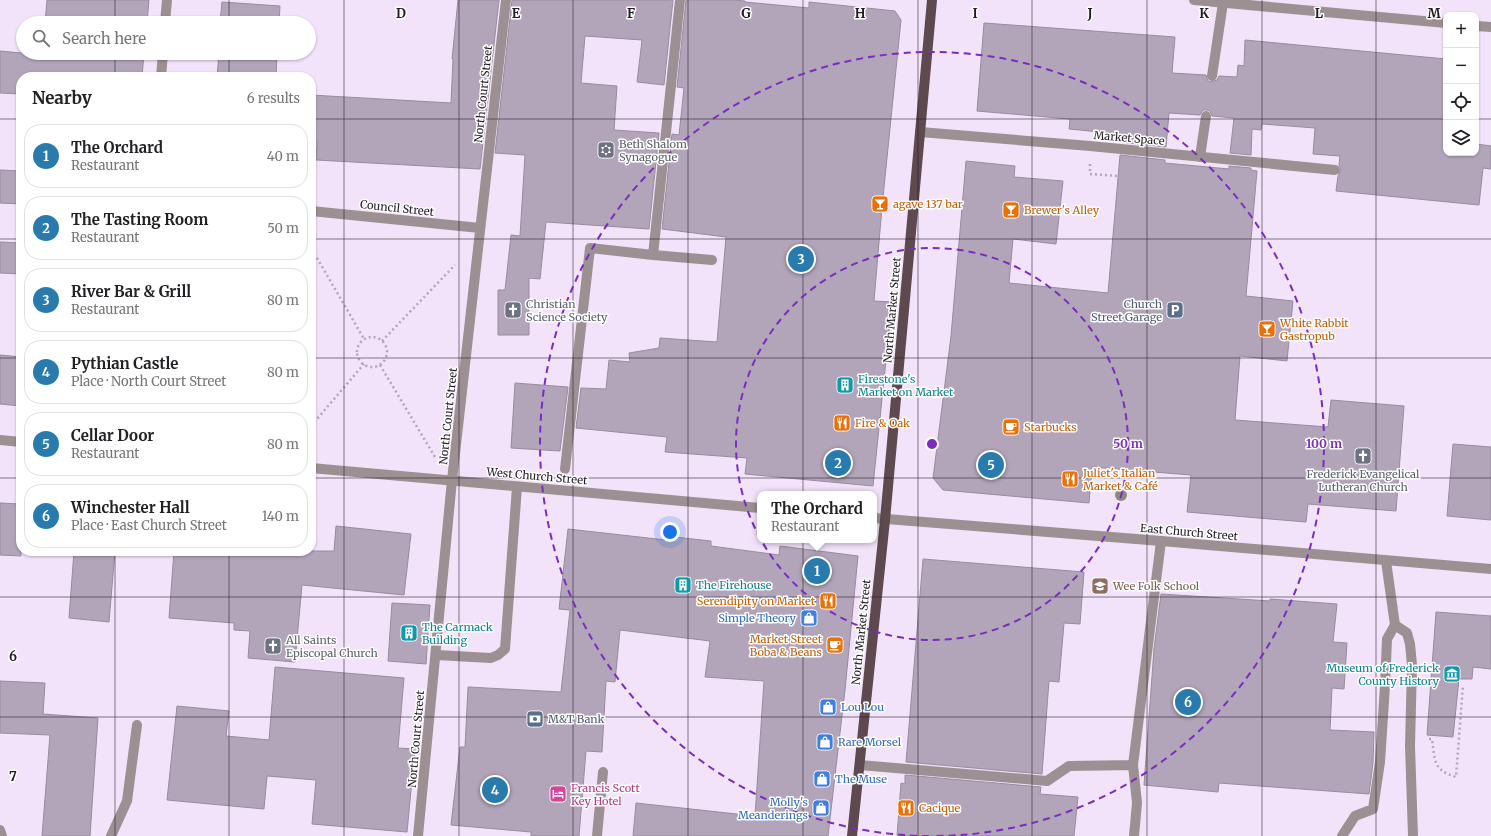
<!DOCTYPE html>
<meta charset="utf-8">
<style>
body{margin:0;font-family:Merriweather,serif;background:#f6f6f6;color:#202124}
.controls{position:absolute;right:12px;top:12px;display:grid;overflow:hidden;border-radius:8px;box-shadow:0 1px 3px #0004}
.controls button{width:36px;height:36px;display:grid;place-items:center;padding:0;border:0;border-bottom:1px solid #e0e0e0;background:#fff;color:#202124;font:20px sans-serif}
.you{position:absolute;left:670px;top:532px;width:14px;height:14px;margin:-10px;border:3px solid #fff;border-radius:50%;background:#1a73e8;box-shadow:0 0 0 6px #1a73e833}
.badge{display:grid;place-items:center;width:26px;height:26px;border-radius:50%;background:#287bac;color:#fff;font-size:13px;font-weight:700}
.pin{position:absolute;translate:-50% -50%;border:2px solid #fff;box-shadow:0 1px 4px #0006}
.popup{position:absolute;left:757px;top:491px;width:120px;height:52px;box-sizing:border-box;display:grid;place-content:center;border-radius:8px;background:#fff;filter:drop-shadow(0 1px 3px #0005);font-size:13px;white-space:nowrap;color:#757577}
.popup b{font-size:15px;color:#202124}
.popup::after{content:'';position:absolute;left:50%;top:100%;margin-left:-8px;border:8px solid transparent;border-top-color:#fff}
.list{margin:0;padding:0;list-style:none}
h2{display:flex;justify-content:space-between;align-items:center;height:52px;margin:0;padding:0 16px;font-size:17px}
h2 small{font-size:13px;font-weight:400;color:#757577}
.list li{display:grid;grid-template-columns:26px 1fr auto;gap:12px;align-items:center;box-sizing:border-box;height:64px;margin:0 8px 8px;padding:0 8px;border:1px solid #e0e0e0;border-radius:16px}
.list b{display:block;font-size:15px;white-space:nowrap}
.list p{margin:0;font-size:13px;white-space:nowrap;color:#757577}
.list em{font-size:13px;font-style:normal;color:#757577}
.icon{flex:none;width:22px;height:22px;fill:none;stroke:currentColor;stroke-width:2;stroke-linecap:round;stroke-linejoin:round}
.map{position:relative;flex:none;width:1491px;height:836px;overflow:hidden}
.search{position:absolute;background:#fff;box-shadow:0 1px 3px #0004;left:16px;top:16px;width:300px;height:44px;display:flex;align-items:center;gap:10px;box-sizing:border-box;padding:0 14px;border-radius:22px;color:#757577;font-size:15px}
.panel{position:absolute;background:#fff;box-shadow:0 1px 3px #0004;left:16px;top:72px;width:300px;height:484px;border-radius:16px}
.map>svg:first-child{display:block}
.building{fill:#b2a5ba;stroke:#988ba0}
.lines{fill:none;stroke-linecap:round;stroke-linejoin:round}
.path{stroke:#b1a5b8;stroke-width:2.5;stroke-dasharray:2 3;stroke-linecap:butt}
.service{stroke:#9d9093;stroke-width:10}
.minor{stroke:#9d9093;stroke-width:10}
.tertiary{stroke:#9d9093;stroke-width:10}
.primary{stroke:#5d494e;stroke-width:10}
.tree{fill:#90897e}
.grid{fill:none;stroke:#201b23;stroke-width:1;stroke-opacity:0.55}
.ring{fill:none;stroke:#7b2cbf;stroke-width:2;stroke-dasharray:7 5}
.labels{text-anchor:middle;stroke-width:3;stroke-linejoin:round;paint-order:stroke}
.street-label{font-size:11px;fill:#201b23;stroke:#fff}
.worship-label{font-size:11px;fill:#5b616d;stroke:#fff;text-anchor:start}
.food-label{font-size:11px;fill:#c56008;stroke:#fff;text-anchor:start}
.service-label{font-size:11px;fill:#4e5e75;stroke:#fff;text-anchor:end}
.culture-label{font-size:11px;fill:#0d838f;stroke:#fff;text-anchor:start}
.education-label{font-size:11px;fill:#785e54;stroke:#fff;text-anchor:start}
.shop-label{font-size:11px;fill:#366cbe;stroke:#fff;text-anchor:start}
.hotel-label{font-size:11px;fill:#b23c85;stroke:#fff;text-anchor:start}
.grid-label{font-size:13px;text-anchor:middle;font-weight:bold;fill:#201b23;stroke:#fff;stroke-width:3;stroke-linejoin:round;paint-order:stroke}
.centre{fill:#7b2cbf;stroke:#fff;stroke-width:2}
.ring-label{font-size:12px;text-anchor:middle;font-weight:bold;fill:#7b2cbf;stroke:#fff;stroke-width:3;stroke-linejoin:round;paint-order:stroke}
</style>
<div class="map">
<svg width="1491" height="836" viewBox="0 0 1491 836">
<rect width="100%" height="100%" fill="#f2e3fa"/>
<!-- building -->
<path class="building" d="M47 0H149L147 23H45Z
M458 0H499L480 169 316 160 317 142H311V95L451 103 453 59H452Z
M512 0H673L664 85 637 82 642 40 585 36 581 83 617 86 614 130 659 133 649 229 546 222 540 279 529 278V335H498V290H505L511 235 520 236 525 155 495 153Z
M686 0H734L745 1V2L809 8V2L895 11 901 20 882 207 874 301 892 302 873 486 745 474 747 458 665 452 667 437 576 428 581 388 606 389 609 360 630 362 629 353 659 348 660 338 717 342 726 237 662 229 672 134 679 135 684 88 677 87Z
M222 2 280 6 279 23H220Z
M984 23 1175 37 1172 73 1206 75 1208 81 1211 82 1217 80 1219 76 1237 77 1238 65 1244 66 1245 40 1446 59V153H1476V144L1491 146V169L1483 168 1479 205 1336 191 1338 176 1341 170 1339 165 1340 156 1313 154 1315 128 1262 124 1261 130 1252 129 1251 155 1230 153 1234 118 1212 116 1210 111 1207 110H1203L1200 115 1169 113 1166 147 1121 142V134L1069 129 1070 119 977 111Z
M0 51 42 55V53H144L142 77H21V94L0 93Z
M219 53H277L276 77H217Z
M1120 155 1165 160V163L1229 169V166L1251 168V170L1257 171 1246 296 1293 301 1287 361 1240 356 1235 420 1328 427 1331 400 1404 406 1396 511 1308 504 1306 522 1187 512 1191 475 1092 467 1089 503 943 490 933 478 951 336 966 161 1015 166 1014 177 1063 181 1056 244 1013 239 1009 283 1108 293Z
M0 170 21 171V204L0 203Z
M0 242 21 243V274L0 273Z
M0 355 21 357V406L0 404Z
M515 383 568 387 560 451 511 448Z
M1453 444 1491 447V520L1447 516Z
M0 503 21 504V556L0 555Z
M336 526 411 534 404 595 302 585 295 662 248 658 250 631 234 630V623L169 618 174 551H334Z
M568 529 666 540V536L711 541V546L779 555 780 546 858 556 845 690 828 836H633L636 803 755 816 764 681 705 677 710 641 620 630 615 682 606 681 602 752 586 751 579 836H531V832L451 825 460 747H465L468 687 561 692 570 610 559 609Z
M74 551H115L109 622 69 618Z
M923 559 1084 572 1080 624 1064 623 1059 682 1049 681 1042 774 906 762Z
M1161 594 1270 601V599L1337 604 1333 642 1347 643 1344 689 1332 688 1330 730 1374 732 1373 763 1369 794 1219 783 1218 792 1144 785 1154 649Z
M392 603 430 605 426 664 388 661Z
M1436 612 1491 616V669L1473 667 1472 679H1459L1453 737 1427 735Z
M275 667 404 678 398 748 415 749 407 832 312 824 316 780 267 776 264 809 167 800 177 706 229 711 226 736 269 740Z
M0 681 45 683 43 714 98 718 90 836H42L50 735 0 733Z
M905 775 1041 787 1040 794 1078 797 1074 836H897L901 783 905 784Z"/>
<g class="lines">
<!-- path -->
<path class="path" d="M1090 164V174L1118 176
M311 268 313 251 364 339
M357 352a15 15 0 1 1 30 0a15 15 0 1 1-30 0Z
M382 341 455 265
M380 365 435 457
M311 426 364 364
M1429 739H1432C1435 761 1433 770 1456 777L1463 685"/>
<!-- service -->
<path class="service" d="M1212 76 1223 3
M1200 157 1206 116
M653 255 712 260
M565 469 590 248 653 255 680 0
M1395 625 1407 633 1410 644 1412 665 1410 746 1413 836
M436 655 491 658 498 655 505 649 517 487
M860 765 1047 781 1069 766 1133 765
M0 830 2 836
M111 836 127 801 137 725
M597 836 603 772
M1134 836 1137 803 1133 765 1161 541
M1342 836 1355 816 1373 809 1380 762 1385 686 1387 639 1395 625 1386 561"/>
<!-- minor -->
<path class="minor" d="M1194 0 1446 23
M165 23 167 0
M1476 26 1491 27
M161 77 163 53
M920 132 1090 146 1335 170
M311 211 480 228
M418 836 452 480 506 0"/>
<!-- tertiary -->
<path class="tertiary" d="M0 440 21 442
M311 468 760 508
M874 518 1161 541 1491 569"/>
<!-- primary -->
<path class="primary" d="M852 836 885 520 932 0"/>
</g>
<!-- trees -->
<circle class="tree" cx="1121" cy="495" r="6"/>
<!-- grid -->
<path class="grid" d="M115 0V23M229 0V23M344 0V836M459 0V836M573 0V836M688 0V836M803 0V836M918 0V836M1032 0V836M1147 0V836M1262 0V836M1376 0V836M115 53V77M229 53V77M0 119H21M311 119H1446M1476 119H1491M0 239H21M311 239H1491M0 358H21M311 358H1491M0 478H21M311 478H1491M115 551V836M229 551V836M0 597H1491M0 717H1491"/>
<!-- distance rings -->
<g class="ring">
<circle cx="932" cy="444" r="196"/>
<path d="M929 836A392 392 0 1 1 935 836"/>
</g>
<!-- icons -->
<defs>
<g id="synagogue-square" transform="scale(0.9)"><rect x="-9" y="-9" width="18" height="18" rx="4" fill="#6b7280" stroke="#fff"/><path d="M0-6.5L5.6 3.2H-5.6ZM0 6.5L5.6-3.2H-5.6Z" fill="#fff"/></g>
<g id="bar-square" transform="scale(0.9)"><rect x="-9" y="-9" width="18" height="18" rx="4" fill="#e8710a" stroke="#fff"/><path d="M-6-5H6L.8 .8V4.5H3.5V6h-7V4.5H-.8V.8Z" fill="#fff"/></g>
<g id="church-square" transform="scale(0.9)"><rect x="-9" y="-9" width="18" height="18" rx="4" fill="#6b7280" stroke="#fff"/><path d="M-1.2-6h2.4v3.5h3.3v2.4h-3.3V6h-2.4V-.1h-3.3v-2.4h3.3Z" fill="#fff"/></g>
<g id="parking-square" transform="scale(0.9)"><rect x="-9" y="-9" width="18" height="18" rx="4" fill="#5c6f8a" stroke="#fff"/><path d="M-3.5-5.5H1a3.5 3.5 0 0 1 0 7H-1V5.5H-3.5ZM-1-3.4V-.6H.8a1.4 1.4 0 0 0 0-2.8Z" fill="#fff"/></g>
<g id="building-square" transform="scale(0.9)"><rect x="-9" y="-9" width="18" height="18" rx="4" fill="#0f9aa8" stroke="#fff"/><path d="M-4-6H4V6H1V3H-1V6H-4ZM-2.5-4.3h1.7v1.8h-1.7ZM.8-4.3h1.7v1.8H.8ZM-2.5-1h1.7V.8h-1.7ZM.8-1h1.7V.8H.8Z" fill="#fff"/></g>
<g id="restaurant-square" transform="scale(0.9)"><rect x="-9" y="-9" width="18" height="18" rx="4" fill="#e8710a" stroke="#fff"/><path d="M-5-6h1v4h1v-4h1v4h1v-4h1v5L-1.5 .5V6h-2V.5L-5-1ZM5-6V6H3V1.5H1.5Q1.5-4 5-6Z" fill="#fff"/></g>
<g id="cafe-square" transform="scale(0.9)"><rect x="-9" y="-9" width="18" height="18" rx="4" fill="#e8710a" stroke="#fff"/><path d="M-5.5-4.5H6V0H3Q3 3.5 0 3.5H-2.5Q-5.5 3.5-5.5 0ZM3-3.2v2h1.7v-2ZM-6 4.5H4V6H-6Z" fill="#fff"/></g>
<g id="school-square" transform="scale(0.9)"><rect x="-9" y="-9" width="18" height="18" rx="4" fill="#8d6e63" stroke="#fff"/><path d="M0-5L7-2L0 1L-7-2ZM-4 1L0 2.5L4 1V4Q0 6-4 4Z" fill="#fff"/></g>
<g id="shop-square" transform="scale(0.9)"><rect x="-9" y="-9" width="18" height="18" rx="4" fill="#3f7fe0" stroke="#fff"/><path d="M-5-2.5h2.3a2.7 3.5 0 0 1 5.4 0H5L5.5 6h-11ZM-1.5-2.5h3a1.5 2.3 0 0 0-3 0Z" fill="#fff"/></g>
<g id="museum-square" transform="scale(0.9)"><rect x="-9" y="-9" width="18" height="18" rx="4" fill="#0f9aa8" stroke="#fff"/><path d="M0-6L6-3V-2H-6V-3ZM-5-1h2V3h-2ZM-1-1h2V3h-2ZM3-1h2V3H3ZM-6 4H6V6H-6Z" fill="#fff"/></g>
<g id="bank-square" transform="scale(0.9)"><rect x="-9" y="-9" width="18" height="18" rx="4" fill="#5c6f8a" stroke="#fff"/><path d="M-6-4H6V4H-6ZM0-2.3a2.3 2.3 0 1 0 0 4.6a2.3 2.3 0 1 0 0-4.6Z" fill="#fff"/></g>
<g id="hotel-square" transform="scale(0.9)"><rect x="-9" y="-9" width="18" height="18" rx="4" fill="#d1479c" stroke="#fff"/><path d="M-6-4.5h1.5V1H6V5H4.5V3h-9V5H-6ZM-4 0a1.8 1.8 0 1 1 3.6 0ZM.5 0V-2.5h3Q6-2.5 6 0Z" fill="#fff"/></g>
</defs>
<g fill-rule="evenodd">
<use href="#synagogue-square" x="606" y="150"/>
<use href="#bar-square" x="880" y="204"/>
<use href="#bar-square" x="1011" y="210"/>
<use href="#church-square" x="513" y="310"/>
<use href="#parking-square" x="1175" y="310"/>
<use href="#bar-square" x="1267" y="329"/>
<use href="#building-square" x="845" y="385"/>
<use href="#restaurant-square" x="842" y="423"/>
<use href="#cafe-square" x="1011" y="427"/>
<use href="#church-square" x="1363" y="456"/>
<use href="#restaurant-square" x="1070" y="479"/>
<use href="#building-square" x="683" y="585"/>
<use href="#school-square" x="1100" y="586"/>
<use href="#restaurant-square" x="828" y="601"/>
<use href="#shop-square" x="809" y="618"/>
<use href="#building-square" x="409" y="633"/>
<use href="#cafe-square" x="835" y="645"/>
<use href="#church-square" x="273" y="646"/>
<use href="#museum-square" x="1452" y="674"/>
<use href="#shop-square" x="828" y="707"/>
<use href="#bank-square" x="535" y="719"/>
<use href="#shop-square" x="825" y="742"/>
<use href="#shop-square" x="822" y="779"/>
<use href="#hotel-square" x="558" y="794"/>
<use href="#shop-square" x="821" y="808"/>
<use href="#restaurant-square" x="906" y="808"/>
</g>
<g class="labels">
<!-- street labels -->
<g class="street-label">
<text transform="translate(483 94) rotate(-84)" y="4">North Court Street</text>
<text transform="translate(1129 138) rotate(5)" y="4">Market Space</text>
<text transform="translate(397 208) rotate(6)" y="4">Council Street</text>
<text transform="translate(892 310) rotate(-85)" y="4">North Market Street</text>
<text transform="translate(448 416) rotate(-84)" y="4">North Court Street</text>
<text transform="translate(537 476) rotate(5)" y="4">West Church Street</text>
<text transform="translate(1189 532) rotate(5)" y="4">East Church Street</text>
<text transform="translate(861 632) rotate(-84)" y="4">North Market Street</text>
<text transform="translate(416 739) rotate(-85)" y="4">North Court Street</text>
</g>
<!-- worship labels -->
<g class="worship-label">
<text x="619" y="148">Beth Shalom<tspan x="619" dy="13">Synagogue</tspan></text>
<text x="526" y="308">Christian<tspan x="526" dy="13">Science Society</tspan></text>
<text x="1363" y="478" text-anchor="middle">Frederick Evangelical<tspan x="1363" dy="13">Lutheran Church</tspan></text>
<text x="286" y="644">All Saints<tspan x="286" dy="13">Episcopal Church</tspan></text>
</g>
<!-- food labels -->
<g class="food-label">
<text x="893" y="208">agave 137 bar</text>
<text x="1024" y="214">Brewer's Alley</text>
<text x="1280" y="327">White Rabbit<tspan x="1280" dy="13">Gastropub</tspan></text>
<text x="855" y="427">Fire &amp; Oak</text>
<text x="1024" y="431">Starbucks</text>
<text x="1083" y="477">Juliet's Italian<tspan x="1083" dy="13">Market &amp; Café</tspan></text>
<text x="815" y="605" text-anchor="end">Serendipity on Market</text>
<text x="822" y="643" text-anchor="end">Market Street<tspan x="822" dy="13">Boba &amp; Beans</tspan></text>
<text x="919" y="812">Cacique</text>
</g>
<!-- service labels -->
<g class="service-label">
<text x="1162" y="308">Church<tspan x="1162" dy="13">Street Garage</tspan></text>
<text x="548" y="723" text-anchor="start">M&amp;T Bank</text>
</g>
<!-- culture labels -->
<g class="culture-label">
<text x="858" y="383">Firestone's<tspan x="858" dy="13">Market on Market</tspan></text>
<text x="696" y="589">The Firehouse</text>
<text x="422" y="631">The Carmack<tspan x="422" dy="13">Building</tspan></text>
<text x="1439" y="672" text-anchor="end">Museum of Frederick<tspan x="1439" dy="13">County History</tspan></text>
</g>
<!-- education labels -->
<g class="education-label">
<text x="1113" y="590">Wee Folk School</text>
</g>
<!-- shop labels -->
<g class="shop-label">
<text x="796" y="622" text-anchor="end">Simple Theory</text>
<text x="841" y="711">Lou Lou</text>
<text x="838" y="746">Rare Morsel</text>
<text x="835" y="783">The Muse</text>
<text x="808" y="806" text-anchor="end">Molly's<tspan x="808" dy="13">Meanderings</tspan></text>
</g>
<!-- hotel labels -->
<g class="hotel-label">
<text x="571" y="792">Francis Scott<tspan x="571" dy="13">Key Hotel</tspan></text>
</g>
</g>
<g class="grid-label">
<text x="401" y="18">D</text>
<text x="516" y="18">E</text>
<text x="631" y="18">F</text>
<text x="746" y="18">G</text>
<text x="860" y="18">H</text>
<text x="975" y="18">I</text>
<text x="1090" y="18">J</text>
<text x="1204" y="18">K</text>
<text x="1319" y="18">L</text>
<text x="1434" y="18">M</text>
<text x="13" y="661">6</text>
<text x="13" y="781">7</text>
</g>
<circle cx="932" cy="444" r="6" class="centre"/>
<g class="ring-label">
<text x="1128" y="448">50 m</text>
<text x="1324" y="448">100 m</text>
</g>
</svg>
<div class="controls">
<button>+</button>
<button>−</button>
<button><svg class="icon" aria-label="locate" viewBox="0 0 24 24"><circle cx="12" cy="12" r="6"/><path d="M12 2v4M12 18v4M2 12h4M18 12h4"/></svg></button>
<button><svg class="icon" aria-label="layers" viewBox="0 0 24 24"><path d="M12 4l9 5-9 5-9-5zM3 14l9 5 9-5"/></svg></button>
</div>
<div class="you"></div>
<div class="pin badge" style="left:817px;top:571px">1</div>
<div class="popup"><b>The Orchard</b>Restaurant</div>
<div class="pin badge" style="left:838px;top:463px">2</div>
<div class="pin badge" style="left:801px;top:259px">3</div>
<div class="pin badge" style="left:495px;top:790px">4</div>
<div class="pin badge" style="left:991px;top:465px">5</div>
<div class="pin badge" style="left:1188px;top:702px">6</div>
<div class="search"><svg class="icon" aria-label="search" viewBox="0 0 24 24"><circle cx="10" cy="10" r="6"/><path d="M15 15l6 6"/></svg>Search here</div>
<section class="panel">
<h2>Nearby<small>6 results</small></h2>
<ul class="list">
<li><span class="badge">1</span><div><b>The Orchard</b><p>Restaurant</p></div><em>40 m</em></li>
<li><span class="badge">2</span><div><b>The Tasting Room</b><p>Restaurant</p></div><em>50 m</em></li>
<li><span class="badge">3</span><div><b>River Bar &amp; Grill</b><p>Restaurant</p></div><em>80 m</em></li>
<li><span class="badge">4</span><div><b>Pythian Castle</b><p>Place · North Court Street</p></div><em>80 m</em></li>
<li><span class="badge">5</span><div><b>Cellar Door</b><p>Restaurant</p></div><em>80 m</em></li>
<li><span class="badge">6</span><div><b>Winchester Hall</b><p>Place · East Church Street</p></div><em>140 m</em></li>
</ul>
</section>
</div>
